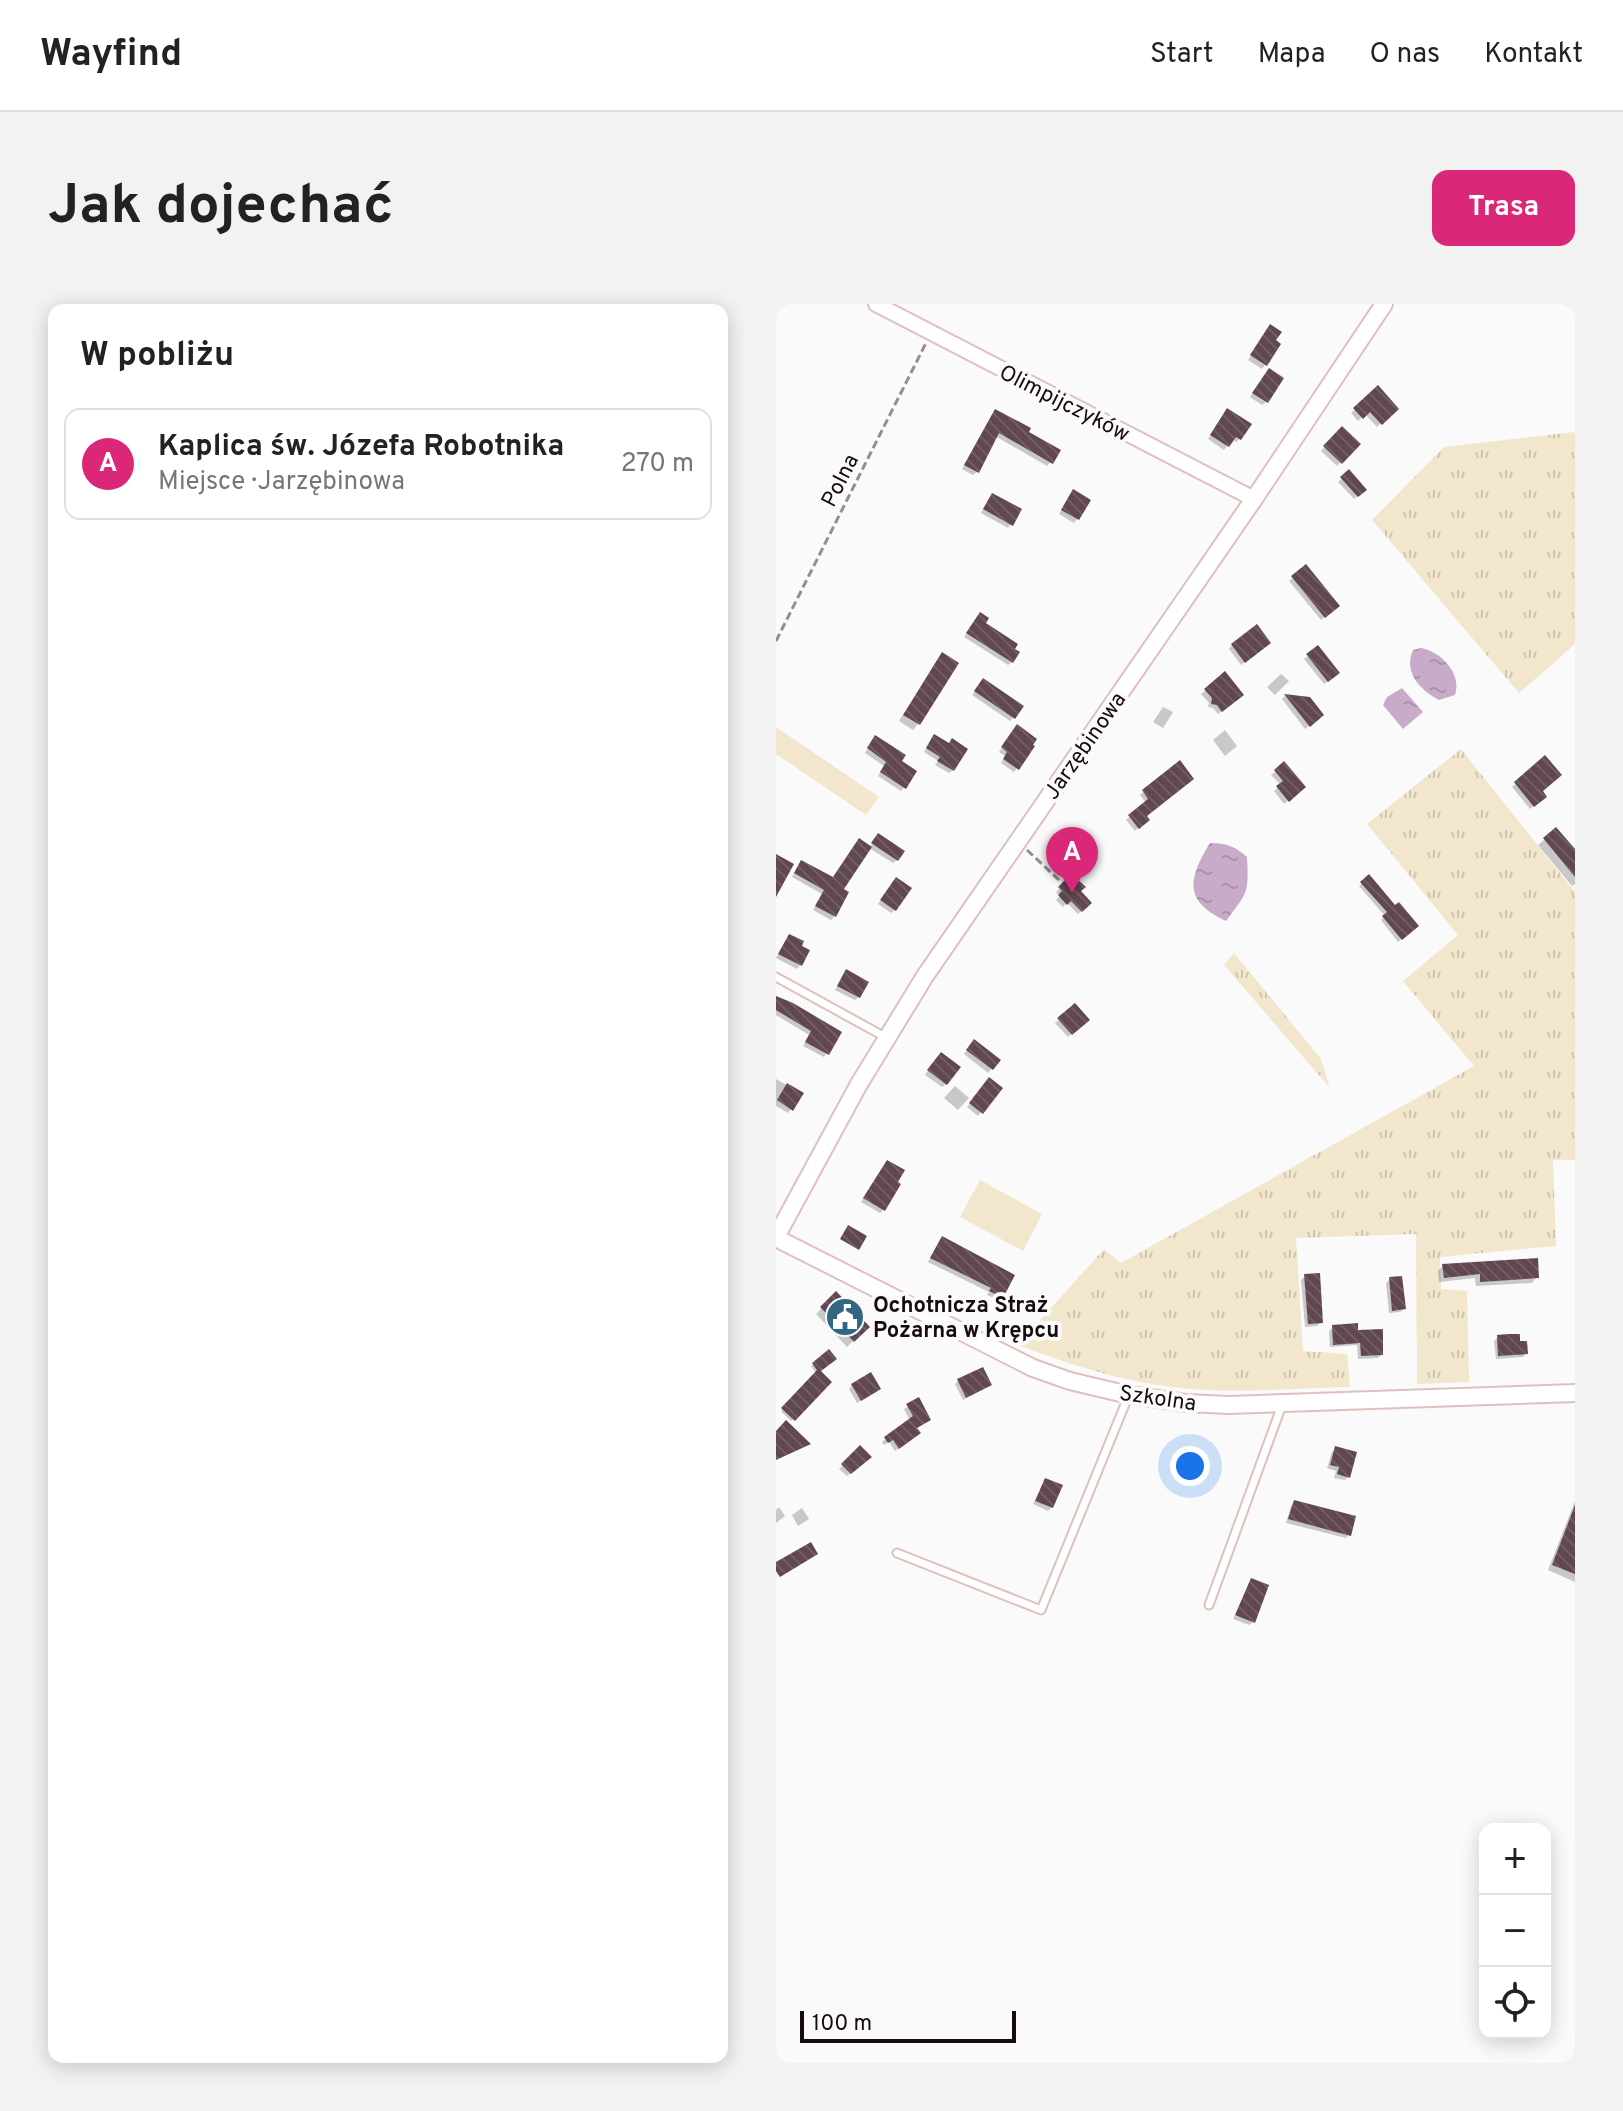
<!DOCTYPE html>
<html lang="pl">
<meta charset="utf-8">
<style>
body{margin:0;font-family:Overpass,sans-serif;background:#f2f2f2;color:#222}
.controls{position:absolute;right:24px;bottom:24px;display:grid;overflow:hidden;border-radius:16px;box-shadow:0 4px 20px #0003}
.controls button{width:72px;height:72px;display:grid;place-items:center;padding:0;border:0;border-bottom:2px solid #e0e0e0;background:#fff;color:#222;font:40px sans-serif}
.scale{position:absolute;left:24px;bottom:20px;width:216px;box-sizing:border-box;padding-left:8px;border:4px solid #170c0b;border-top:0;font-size:22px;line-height:28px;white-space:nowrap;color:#170c0b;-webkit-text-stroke:6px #fafafa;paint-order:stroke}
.you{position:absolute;left:414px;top:1162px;width:28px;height:28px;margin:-20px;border:6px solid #fff;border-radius:50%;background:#1a73e8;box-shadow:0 0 0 12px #1a73e833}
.badge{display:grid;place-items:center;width:52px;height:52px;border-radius:50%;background:#db2777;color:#fff;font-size:26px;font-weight:700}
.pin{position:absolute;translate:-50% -66px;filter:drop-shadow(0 2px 4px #0008)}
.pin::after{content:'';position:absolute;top:42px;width:28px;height:24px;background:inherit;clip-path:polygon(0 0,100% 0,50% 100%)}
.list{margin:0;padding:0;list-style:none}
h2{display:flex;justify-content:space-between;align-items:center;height:104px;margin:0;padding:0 32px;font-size:34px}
h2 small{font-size:26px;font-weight:400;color:#767676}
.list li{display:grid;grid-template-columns:52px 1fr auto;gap:24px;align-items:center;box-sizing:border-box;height:112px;margin:0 16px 16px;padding:0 16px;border:2px solid #e0e0e0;border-radius:16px}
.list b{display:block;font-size:30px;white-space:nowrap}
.list p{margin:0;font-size:26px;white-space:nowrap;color:#767676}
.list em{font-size:26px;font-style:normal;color:#767676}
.icon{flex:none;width:44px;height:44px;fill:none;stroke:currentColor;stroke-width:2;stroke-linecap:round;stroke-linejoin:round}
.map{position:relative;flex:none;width:799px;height:1759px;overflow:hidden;border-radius:16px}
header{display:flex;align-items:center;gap:48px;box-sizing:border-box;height:112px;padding:0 40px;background:#fff;border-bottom:2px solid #e0e0e0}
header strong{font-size:38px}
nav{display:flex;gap:44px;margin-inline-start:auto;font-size:28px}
.intro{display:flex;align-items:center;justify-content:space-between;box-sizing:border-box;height:192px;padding:0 48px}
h1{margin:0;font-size:56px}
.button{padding:20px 36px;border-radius:16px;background:#db2777;color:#fff;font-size:28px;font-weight:700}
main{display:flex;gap:48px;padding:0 48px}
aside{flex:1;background:#fff;border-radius:16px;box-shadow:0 4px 20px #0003}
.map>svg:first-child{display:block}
.grass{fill:url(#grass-tufts)}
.garden{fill:#f2e6cd}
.water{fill:url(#water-ripples)}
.shadow{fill:#0003}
.building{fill:url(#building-back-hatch)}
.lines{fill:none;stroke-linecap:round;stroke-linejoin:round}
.service-casing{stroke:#e0c0bc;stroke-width:11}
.minor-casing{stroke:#e0c0bc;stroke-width:18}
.tertiary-casing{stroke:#e0c0bc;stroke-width:20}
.path{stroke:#948f8f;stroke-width:3;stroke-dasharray:8 4;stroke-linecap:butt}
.service{stroke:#fff;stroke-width:7}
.minor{stroke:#fff;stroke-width:14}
.tertiary{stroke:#fff;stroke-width:16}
.labels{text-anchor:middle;stroke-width:8;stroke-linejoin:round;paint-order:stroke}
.street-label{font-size:22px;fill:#170c0b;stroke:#fafafa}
.poi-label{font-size:22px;font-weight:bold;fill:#170c0b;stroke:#fafafa;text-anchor:start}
</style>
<header>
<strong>Wayfind</strong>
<nav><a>Start</a><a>Mapa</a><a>O nas</a><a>Kontakt</a></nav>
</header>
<div class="intro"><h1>Jak dojechać</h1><a class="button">Trasa</a></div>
<main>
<aside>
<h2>W pobliżu<small></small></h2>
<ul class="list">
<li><span class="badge">A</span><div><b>Kaplica św. Józefa Robotnika</b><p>Miejsce · Jarzębinowa</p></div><em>270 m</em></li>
</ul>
</aside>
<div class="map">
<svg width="799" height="1759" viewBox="0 0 799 1759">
<defs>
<pattern id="grass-tufts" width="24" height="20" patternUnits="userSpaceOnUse" patternTransform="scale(2)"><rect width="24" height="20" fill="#f2e6cd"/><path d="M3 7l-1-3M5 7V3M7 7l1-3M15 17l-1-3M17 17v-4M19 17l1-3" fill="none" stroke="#cfc4af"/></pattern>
<pattern id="water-ripples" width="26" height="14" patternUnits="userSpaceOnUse" patternTransform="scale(2)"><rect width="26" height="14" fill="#c7abc8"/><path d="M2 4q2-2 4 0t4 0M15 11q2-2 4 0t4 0" fill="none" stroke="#aa92aa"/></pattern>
<pattern id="building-back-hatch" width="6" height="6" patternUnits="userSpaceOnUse" patternTransform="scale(2)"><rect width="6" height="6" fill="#604750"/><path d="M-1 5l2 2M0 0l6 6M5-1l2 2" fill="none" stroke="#725d64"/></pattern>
</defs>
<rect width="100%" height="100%" fill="#fafafa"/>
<!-- grass -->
<path class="grass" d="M799 128V340L743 389 596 216 668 143Z
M685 445 799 588V856H777L780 942 664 953 665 985 691 987 693 1078 641 1080 640 930 520 934 527 1047 571 1050 574 1083C527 1084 480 1088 433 1086 366 1084 303 1064 242 1041L328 945 345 959 698 762 627 677 682 631 591 520Z
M458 649 545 755 554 784 448 661Z"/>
<!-- garden -->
<path class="garden" d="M0 423 103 493 90 511 0 450Z
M204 876 266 910 247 947 184 913Z"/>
<!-- water -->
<path class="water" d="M645 344C666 348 686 370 679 391L663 396C644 386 627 368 637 346Z
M626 384 647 408 627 425 607 401 611 393Z
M434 539C450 539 459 542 471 553 473 591 471 588 450 617 407 597 412 575 434 539Z"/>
<!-- shadow -->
<path class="shadow" d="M491 26 497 37 503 41 486 65 472 56Z
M490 70V98L486 101 474 93Z
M602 84 621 105 601 123 589 110 582 117 575 109Z
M219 107 250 128 275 158 271 162 219 132 201 168 197 171 186 165Z
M448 110 464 135 460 138 456 135 448 146 432 135Z
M566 125 582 140 561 162 545 147Z
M573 168 589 185 578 195 562 178Z
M294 191 301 215 298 219 283 210Z
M213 195 235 220 232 224 205 209Z
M529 263 561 302 545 316 513 277Z
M201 314 236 358 232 361 188 333Z
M456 341 489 342 465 361 453 345Z
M166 351 142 420 137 426 123 417Z
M532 352 558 373 548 380 528 355Z
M449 370 462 394 442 410 437 404 432 403 433 399 425 390Z
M505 370 513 377 499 391 491 383Z
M204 380 237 414 234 417 196 391Z
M509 392 533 395 542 415 529 425 506 395Z
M387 403 397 408 387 424 377 418Z
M238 426 241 464 238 468 225 459 229 452 223 448Z
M449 426 461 442 449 452 437 436Z
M155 436 172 441 177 466 173 469 159 461 162 457 148 448Z
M96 437 123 458 128 484 125 487 102 472 108 462 89 449Z
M769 454 765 496 754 505 736 483Z
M403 459 369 513 372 516 359 527 350 516 370 499 364 491Z
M508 460 528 483 508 500 498 487 505 481 495 471Z
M780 526 799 548V580L796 582 762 541Z
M99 536 121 556 117 559 93 544Z
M22 563 65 586 59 612 55 616 37 606 46 590 16 573Z
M593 573 619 604 641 622 622 638 605 616 609 612 583 582Z
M292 576 314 599 302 610 291 599 287 603 280 596 284 592 280 588Z
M117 579 119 606 115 609 102 600Z
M13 632 24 661 21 665 0 654Z
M70 667 83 693 79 696 59 686Z
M0 693 64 729 48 753 27 742 33 731 0 711Z
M299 702 311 716 292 733 279 719Z
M195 741 222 756 212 769 188 750Z
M161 754 170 780 166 783 149 771Z
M0 775 26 790 12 809 0 802Z
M210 780 205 808 202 812 191 803Z
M179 782 193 794 182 806 168 794Z
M103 869 107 906 104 909 85 898Z
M163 938 226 993 222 996 211 991 213 988 152 958Z
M667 962 761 973 756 979 700 982 699 974 663 978 662 967Z
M529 972 545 1018 541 1022 529 1023 525 976Z
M614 975 628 1005 624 1008 613 1009 610 979Z
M60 990 91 1023 71 1043 40 1010Z
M557 1023 605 1051 602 1054 582 1055 581 1041 554 1043 553 1027Z
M722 1033 743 1039 750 1049 747 1053 720 1055 718 1037Z
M53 1048 43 1068 53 1078 15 1117 5 1107 40 1069 35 1062Z
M183 1076 213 1081 187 1096 179 1080Z
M76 1081 99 1088 81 1099 73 1085Z
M142 1096 139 1132 119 1147 113 1138 108 1141 106 1138 134 1117 128 1105Z
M84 1144 90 1157 71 1172 63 1165Z
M560 1144 572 1173 569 1176 558 1174 560 1167 551 1164 556 1148Z
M270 1176 276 1203 272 1207 257 1200Z
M799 1197V1278L772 1266Z
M518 1198 573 1231 570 1234 510 1219 515 1202Z
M3 1203 9 1212 0 1219V1206Z
M26 1204 33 1215 22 1222 16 1211Z
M476 1277 477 1318 473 1321 457 1315Z"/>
<!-- building -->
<path class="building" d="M494 20 506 28 500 36 505 40 491 62 474 51Z
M493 64 508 74 492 99 476 89Z
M602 81 623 105 606 121 594 108 587 115 577 104Z
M451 104 476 120 465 136 460 133 453 143 434 131Z
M219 105 255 124 253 128 285 146 277 160 223 129 203 169 188 161Z
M566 122 585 140 566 160 547 142Z
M573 165 591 186 582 193 564 173Z
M297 185 315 196 303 216 285 206Z
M216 189 246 205 237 222 207 205Z
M530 260 564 302 549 314 515 272Z
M204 308 213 314 210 319 242 340 239 345 244 348 237 359 190 329Z
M481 320 495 339 469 359 455 340Z
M542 341 564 369 552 378 530 350Z
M166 348 183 359 144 421 127 411Z
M449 367 468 391 446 408 441 401 435 400 436 394 428 385Z
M207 374 248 402 239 415 198 387Z
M508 390 534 393 548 411 534 423Z
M241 420 261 435 257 441 259 442 243 466 227 455 231 448 225 443Z
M158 430 173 439 176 434 192 445 178 467 161 457 164 453 150 444Z
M99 431 130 451 126 457 141 467 130 485 104 468 110 458 91 444Z
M769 451 786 471 767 487 771 493 758 503 738 478Z
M404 456 418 475 371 512 374 516 363 525 352 511 372 495 366 486Z
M508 457 530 483 513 498 500 482 507 477 498 466Z
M780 523 799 545V573L767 534Z
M102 529 129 547 122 557 95 539Z
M83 534 96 543 68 585 73 588 60 613 39 602 48 586 18 569 25 556 57 573Z
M0 550 18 560 0 593Z
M593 570 619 601 623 598 643 622 626 636 606 612 611 608 584 578Z
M120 573 136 584 120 607 104 596Z
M292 573 296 578 300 574 310 583 305 587 316 599 306 608 295 597 291 601 282 591 286 587 282 583Z
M13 630 28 637 26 642 34 646 26 662 2 650Z
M70 665 93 678 84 694 61 682Z
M0 692 17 699 66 728 53 751 29 738 35 727 0 706Z
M299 699 314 716 296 731 281 714Z
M198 735 225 756 217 766 190 746Z
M165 748 185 763 171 781 151 766Z
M213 773 227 784 207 810 193 799Z
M11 779 28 789 17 807 1 796Z
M111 856 129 866 122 878 125 880 109 907 87 894Z
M72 921 91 932 83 946 64 935Z
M166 932 239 971 227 994 213 987 215 984 154 954Z
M762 954 763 974 704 978V970L668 974 666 960Z
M544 969 547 1019 532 1020 528 970Z
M626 972 630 1005 616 1007 613 973Z
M60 987 94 1023 78 1038 44 1003Z
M582 1019V1026L607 1025V1051L585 1052 584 1039 557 1041 556 1021Z
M732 1030H744V1037H751L752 1050 722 1052 721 1031Z
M53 1045 61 1055 45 1067 56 1078 19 1117 5 1104 41 1066 36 1059Z
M207 1063 216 1081 190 1094 181 1075Z
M95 1068 105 1085 85 1097 75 1080Z
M143 1093 155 1116 141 1124 145 1129 123 1145 117 1136 112 1139 108 1133 137 1112 130 1100Z
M10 1116 35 1140 0 1156V1127Z
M84 1141 96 1153 75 1170 65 1160Z
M559 1142 581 1148 574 1174 561 1170 563 1163 554 1161Z
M269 1174 287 1181 277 1204 259 1197Z
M518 1196 580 1212 575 1232 512 1215Z
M799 1201V1270L776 1261Z
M35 1238 42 1250 4 1273 0 1267V1258Z
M475 1274 493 1281 479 1319 459 1311Z"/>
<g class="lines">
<!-- service casing -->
<g class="service-casing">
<path id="service" d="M0 673 111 734
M121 1249 265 1306 352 1093
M433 1301 506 1101"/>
</g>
<!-- minor casing -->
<g class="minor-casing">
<path id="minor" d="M100 0 478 195"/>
</g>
<!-- tertiary casing -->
<g class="tertiary-casing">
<path id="tertiary" d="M0 933 83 780 149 672 478 195 608 0
M0 934 257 1064 294 1077 353 1091 410 1099 453 1101 799 1089"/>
</g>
<!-- path -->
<path class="path" d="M0 337 150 39
M251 546 283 576"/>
<!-- service -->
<use href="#service" class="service"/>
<!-- minor -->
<use href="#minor" class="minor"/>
<!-- tertiary -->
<use href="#tertiary" class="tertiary"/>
</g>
<!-- icons -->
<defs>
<g id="civic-disc" transform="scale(2)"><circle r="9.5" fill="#326783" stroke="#fafafa"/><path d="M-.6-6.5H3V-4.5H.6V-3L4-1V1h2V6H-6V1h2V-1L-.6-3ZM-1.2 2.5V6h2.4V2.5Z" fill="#fff"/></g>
</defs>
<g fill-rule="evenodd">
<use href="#civic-disc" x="69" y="1013"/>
</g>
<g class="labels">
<!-- street labels -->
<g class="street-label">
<text transform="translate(289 98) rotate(27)" y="8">Olimpijczyków</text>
<text transform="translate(63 176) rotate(-63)" y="8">Polna</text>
<text transform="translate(308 441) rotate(-55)" y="8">Jarzębinowa</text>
<text transform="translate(382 1093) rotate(8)" y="8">Szkolna</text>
</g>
<!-- poi labels -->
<g class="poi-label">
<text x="97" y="1008">Ochotnicza Straż<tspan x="97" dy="25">Pożarna w Krępcu</tspan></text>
</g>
</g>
</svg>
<div class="controls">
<button>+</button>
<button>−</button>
<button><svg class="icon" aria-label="locate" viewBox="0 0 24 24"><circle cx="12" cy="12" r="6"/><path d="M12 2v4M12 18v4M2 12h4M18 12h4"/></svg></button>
</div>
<div class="scale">100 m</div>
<div class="you"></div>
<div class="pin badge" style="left:296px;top:589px">A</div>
</div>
</main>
